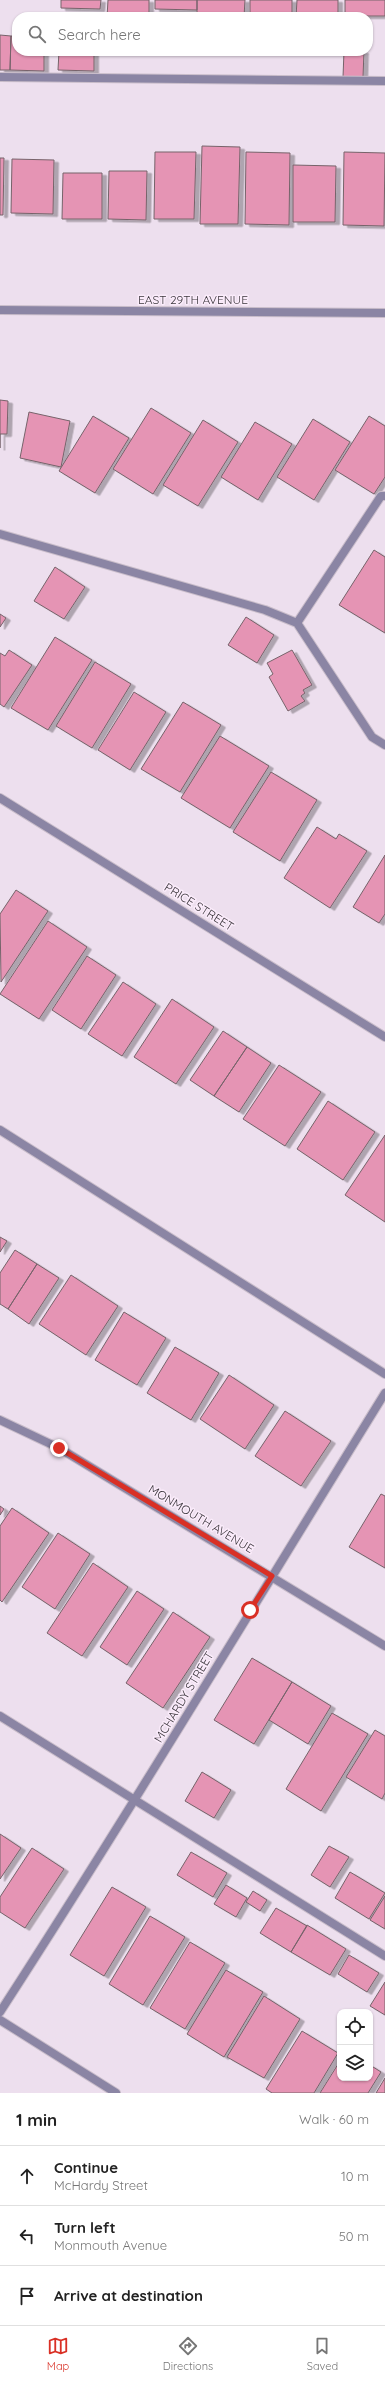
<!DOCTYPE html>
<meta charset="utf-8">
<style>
body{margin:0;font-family:Quicksand,sans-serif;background:#f2f2f2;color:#222}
.controls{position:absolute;right:12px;bottom:12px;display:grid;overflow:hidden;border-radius:8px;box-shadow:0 1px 3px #0004}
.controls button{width:36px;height:36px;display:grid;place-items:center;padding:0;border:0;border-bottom:1px solid #e0e0e0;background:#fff;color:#222;font:20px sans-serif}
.stop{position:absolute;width:12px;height:12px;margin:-9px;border:3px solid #d93025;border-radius:50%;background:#fff}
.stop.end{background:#d93025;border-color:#fff;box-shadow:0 1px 4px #0008}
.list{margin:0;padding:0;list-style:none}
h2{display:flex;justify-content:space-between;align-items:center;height:52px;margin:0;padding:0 16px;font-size:17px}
h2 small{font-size:13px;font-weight:400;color:#767676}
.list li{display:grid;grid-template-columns:26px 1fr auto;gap:12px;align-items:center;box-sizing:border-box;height:60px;padding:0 16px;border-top:1px solid #e0e0e0}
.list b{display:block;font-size:15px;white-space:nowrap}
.list p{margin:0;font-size:13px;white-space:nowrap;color:#767676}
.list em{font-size:13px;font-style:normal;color:#767676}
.icon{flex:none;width:22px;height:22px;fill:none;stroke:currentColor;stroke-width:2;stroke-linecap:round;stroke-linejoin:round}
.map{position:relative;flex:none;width:385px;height:2093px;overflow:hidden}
.search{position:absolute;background:#fff;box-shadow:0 1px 3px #0004;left:12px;right:12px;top:12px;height:44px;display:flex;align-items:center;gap:10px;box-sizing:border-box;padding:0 14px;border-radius:16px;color:#767676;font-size:15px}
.sheet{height:232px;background:#fff}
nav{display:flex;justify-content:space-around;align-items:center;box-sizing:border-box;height:56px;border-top:1px solid #e0e0e0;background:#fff;font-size:11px;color:#767676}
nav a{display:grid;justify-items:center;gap:2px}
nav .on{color:#d93025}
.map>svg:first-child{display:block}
.building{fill:#e594b4;stroke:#76636a;filter:url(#shadow)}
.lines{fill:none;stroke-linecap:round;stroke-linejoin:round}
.service-casing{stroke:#c9bdca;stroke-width:10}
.minor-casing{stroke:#c9bdca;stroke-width:10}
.tertiary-casing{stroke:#c9bdca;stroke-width:10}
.service{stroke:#8b85a4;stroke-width:8}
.minor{stroke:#8b85a4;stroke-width:8}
.tertiary{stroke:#8b85a4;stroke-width:8}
.route{stroke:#d93025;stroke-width:5}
.labels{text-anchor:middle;stroke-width:3;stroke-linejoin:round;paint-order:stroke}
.street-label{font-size:12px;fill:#3b363c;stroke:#fbecfb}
</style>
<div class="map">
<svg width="385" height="2093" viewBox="0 0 385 2093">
<defs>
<filter id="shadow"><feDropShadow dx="4.5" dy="2.5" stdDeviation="0" flood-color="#0004"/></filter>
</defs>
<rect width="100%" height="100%" fill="#eddfee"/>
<!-- building -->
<path class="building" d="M61 0H101L100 9 61 8Z
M108 0H149V17H107Z
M155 0H197V10L155 9Z
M197 0H245L244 17H197Z
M250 0H292V17H250Z
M297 0H338V17H296Z
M345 0H385V16H345Z
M0 35 11 36 10 70H0Z
M11 36H17V51H44V71L10 70Z
M59 51H94V71L58 70Z
M344 51H364L363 77H343Z
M202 146 240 147 238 224H200Z
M155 152H196L194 219H154Z
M246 152 290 153 289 225 245 224Z
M344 152 385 153 384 226 343 225Z
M0 158H4L3 215H0Z
M12 159 54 160 53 214 11 213Z
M293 165 336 166 335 222H293Z
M109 171H147L146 220 108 219Z
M63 173H102V219H62Z
M0 400 8 401 7 434H0V448Z
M151 408 191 433 153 494 113 469Z
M29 412 70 421 61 467 20 458Z
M93 416 129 438 95 493 59 471Z
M369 416 385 426V477L374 494 335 470Z
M313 419 350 442 314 500 277 477Z
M203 420 238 442 198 506 163 485Z
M255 422 292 444 258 500 221 477Z
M374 550 385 557V633L339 605Z
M55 567 85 587 64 619 34 601Z
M0 614 6 618 0 627Z
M246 617 274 635 257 663 228 645Z
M55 637 92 660 48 730 11 708Z
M9 650 32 665 4 707 0 704V653L5 656Z
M292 650 312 685 303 690 305 693 301 696 305 701 288 711 269 677 273 674 267 663Z
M95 662 131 684 92 748 56 726Z
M134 692 166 712 130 770 98 750Z
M183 702 221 725 180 792 141 769Z
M220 736 269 766 230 828 181 798Z
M271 772 317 800 280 861 233 832Z
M317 827 336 839 339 834 367 851 330 908 284 878Z
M385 855V914L379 923 353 907Z
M16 890 48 911 1 982 0 914Z
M48 921 87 947 39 1019 0 994Z
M87 956 116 975 81 1029 52 1010Z
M123 982 156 1004 122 1056 88 1034Z
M172 999 214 1027 176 1084 134 1057Z
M223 1031 247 1047 214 1096 190 1080Z
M247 1047 271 1063 239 1112 214 1096Z
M279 1065 321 1092 285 1146 243 1119Z
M328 1101 375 1132 343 1180 297 1149Z
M385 1135V1222L345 1195Z
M0 1237 7 1241 0 1252Z
M15 1250 37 1264 8 1309 0 1304V1273Z
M37 1264 59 1278 29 1324 8 1309Z
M71 1275 118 1306 86 1355 39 1324Z
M124 1312 166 1338 137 1385 95 1360Z
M175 1347 219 1373 191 1420 147 1393Z
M229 1375 274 1405 245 1449 200 1419Z
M285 1411 331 1441 301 1486 255 1456Z
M381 1494 385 1496V1568L349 1547Z
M0 1506 4 1509 0 1515Z
M12 1508 49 1533 2 1602 0 1600V1526Z
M58 1533 90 1554 55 1609 22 1587Z
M93 1563 128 1587 82 1656 47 1633Z
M137 1591 164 1609 127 1665 100 1647Z
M173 1612 210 1637 163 1708 126 1683Z
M252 1658 292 1682 254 1744 214 1720Z
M292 1682 331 1706 308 1744 269 1720Z
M332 1713 368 1734 321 1811 286 1789Z
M375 1730 385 1736V1793L382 1799 346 1777Z
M202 1772 231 1790 214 1818 185 1801Z
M0 1834 21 1848 0 1879Z
M329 1846 349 1857 330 1887 311 1875Z
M32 1848 64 1869 25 1928 0 1912V1897Z
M191 1852 227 1873 213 1897 177 1875Z
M350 1872 385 1893 369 1919 335 1898Z
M226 1885 247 1898 236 1917 214 1904Z
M112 1887 146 1907 104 1976 70 1955Z
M253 1891 267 1900 260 1911 246 1902Z
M385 1896V1929L370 1920Z
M276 1908 307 1926 291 1952 260 1933Z
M150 1916 185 1937 143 2005 109 1984Z
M307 1925 346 1949 330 1975 291 1952Z
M190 1942 225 1963 185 2029 150 2008Z
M349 1955 379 1973 367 1992 338 1974Z
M226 1970 263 1992 224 2057 187 2034Z
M385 1982V2015L370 2006Z
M264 1996 300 2019 264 2078 227 2057Z
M302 2031 338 2053 314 2093H272L266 2089Z
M340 2061V2078H370V2065L381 2072 368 2093H320Z
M385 2078V2093H376Z"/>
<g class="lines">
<!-- service casing -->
<g class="service-casing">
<path id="service" d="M0 77 385 81
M0 534 265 610 297 623 372 737 385 745
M297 623 381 496H385
M0 1130 385 1374
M0 1716 385 1956"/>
</g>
<!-- minor casing -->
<g class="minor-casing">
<path id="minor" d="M0 798 385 1037
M0 1420 59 1448 385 1646
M0 2012C132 1808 257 1600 385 1393
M0 2020 116 2093"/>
</g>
<!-- tertiary casing -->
<g class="tertiary-casing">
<path id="tertiary" d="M0 310 385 313"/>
</g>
<!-- service -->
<use href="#service" class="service"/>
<!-- minor -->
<use href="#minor" class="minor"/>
<!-- tertiary -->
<use href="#tertiary" class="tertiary"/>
</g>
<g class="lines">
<!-- route -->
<path class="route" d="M59 1448 272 1576 250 1610"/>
</g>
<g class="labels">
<!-- street labels -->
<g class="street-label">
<text x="193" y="304">EAST 29TH AVENUE</text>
<text transform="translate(199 907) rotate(32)" y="4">PRICE STREET</text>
<text transform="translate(201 1519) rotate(31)" y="4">MONMOUTH AVENUE</text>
<text transform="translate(184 1697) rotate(-59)" y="4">MCHARDY STREET</text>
</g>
</g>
</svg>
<div class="controls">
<button><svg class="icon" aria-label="locate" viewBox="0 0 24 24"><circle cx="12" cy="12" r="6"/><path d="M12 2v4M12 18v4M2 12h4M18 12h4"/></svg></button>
<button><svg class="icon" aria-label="layers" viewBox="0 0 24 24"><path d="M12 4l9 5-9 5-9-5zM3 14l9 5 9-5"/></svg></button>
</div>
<div class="stop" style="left:250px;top:1610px"></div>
<div class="stop end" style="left:59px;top:1448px"></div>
<div class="search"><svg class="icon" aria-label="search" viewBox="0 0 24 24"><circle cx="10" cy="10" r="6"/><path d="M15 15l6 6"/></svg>Search here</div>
</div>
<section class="sheet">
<h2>1 min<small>Walk · 60 m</small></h2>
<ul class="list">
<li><svg class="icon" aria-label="ahead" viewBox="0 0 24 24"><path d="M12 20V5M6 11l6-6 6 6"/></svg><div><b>Continue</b><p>McHardy Street</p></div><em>10 m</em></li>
<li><svg class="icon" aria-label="left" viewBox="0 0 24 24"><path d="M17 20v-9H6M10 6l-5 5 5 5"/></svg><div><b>Turn left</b><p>Monmouth Avenue</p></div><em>50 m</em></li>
<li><svg class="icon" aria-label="arrive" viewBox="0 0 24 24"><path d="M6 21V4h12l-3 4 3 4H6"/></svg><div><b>Arrive at destination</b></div></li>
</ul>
</section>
<nav>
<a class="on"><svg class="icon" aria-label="map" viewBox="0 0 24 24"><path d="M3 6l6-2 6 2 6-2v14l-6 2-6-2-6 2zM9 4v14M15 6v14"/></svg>Map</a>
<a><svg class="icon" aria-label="directions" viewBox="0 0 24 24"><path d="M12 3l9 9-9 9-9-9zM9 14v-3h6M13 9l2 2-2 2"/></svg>Directions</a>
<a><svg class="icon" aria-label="saved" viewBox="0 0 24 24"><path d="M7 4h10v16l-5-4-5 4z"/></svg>Saved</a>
</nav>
